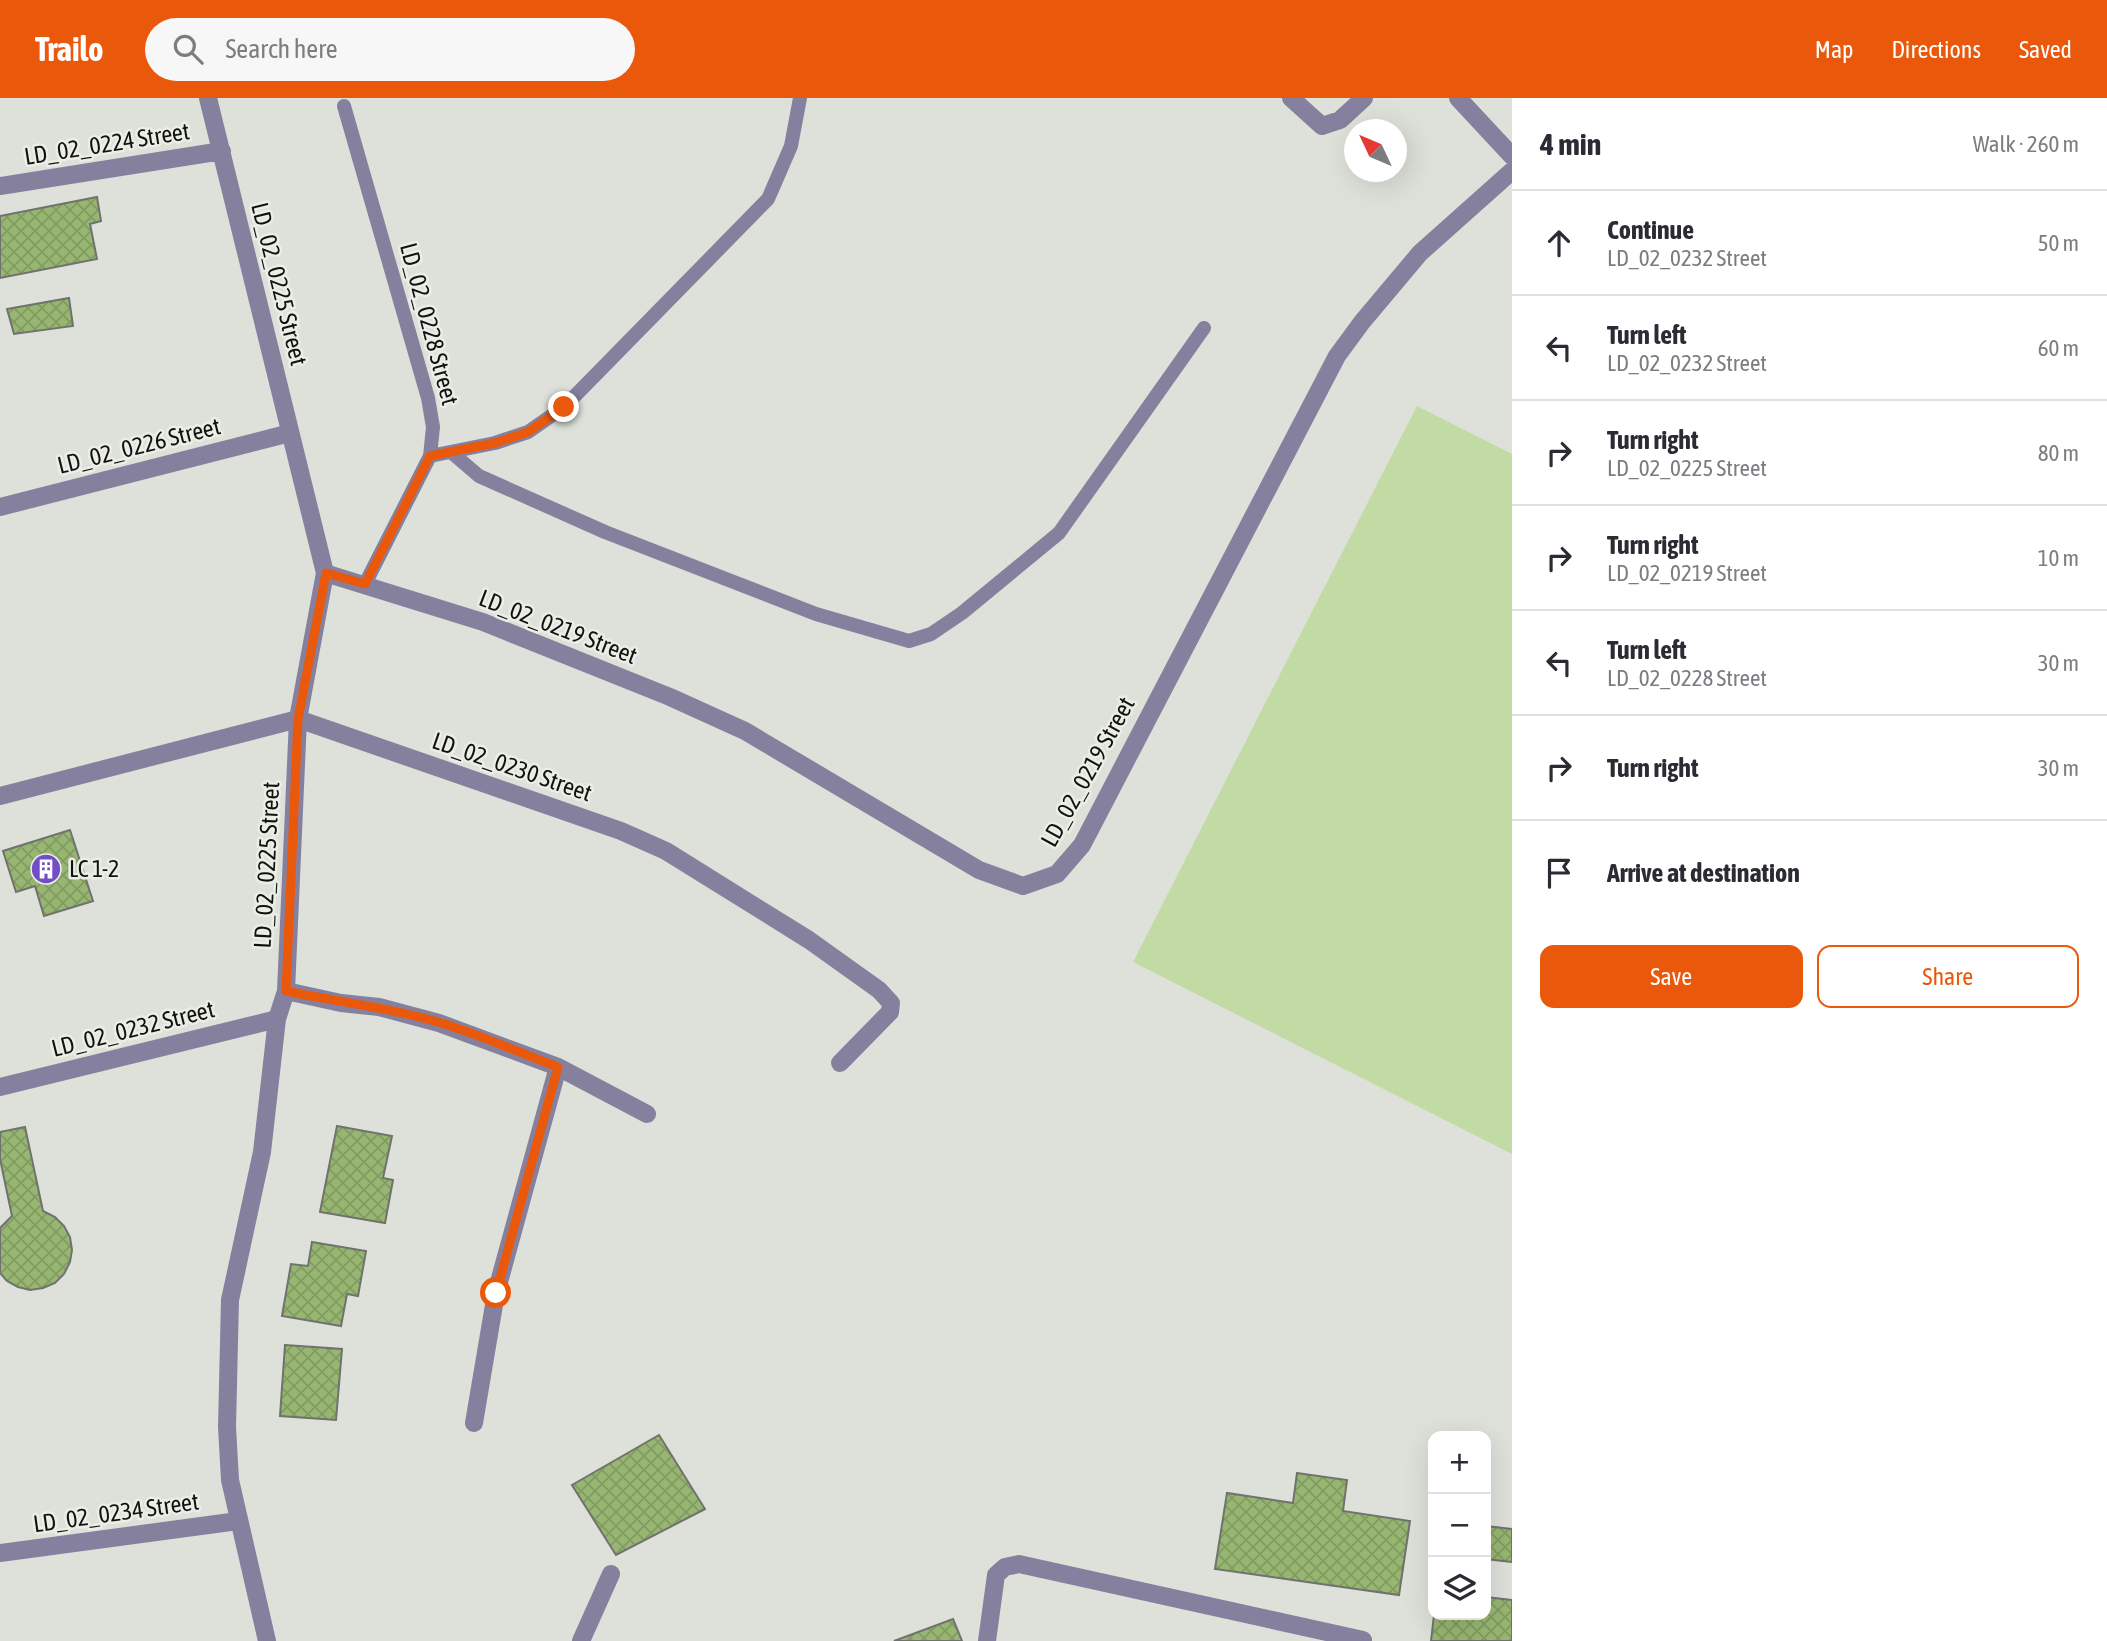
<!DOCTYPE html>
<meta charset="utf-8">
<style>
body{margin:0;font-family:"Asap Condensed",sans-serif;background:#f7f7f7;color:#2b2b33}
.controls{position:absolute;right:21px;bottom:21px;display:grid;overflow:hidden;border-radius:14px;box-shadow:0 7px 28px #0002}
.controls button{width:63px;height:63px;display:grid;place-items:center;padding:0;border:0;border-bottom:2px solid #e1e1e2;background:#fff;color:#2b2b33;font:35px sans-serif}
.compass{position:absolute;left:1344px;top:21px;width:63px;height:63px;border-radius:50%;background:#fff;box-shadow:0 7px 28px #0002;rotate:314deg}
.stop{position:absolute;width:21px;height:21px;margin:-16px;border:5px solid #ea580c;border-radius:50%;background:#fff}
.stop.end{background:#ea580c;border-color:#fff;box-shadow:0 2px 7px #0008}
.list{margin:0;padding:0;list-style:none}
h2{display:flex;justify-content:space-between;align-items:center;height:91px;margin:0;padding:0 28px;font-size:30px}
h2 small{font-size:23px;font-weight:400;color:#7c7c81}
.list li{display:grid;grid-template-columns:46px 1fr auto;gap:21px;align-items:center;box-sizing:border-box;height:105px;padding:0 28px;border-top:2px solid #e1e1e2}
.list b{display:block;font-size:26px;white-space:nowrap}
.list p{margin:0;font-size:23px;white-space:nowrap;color:#7c7c81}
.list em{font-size:23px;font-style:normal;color:#7c7c81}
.actions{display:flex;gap:14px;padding:21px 28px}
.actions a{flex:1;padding:16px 0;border:2px solid #ea580c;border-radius:14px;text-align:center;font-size:24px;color:#ea580c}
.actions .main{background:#ea580c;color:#fff}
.icon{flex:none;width:38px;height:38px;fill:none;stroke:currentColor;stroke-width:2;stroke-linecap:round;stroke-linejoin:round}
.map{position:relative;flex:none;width:1512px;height:1543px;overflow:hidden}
header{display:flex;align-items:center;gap:42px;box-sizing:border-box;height:98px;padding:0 35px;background:#ea580c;color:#fff}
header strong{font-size:33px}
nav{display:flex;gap:38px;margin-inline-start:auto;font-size:24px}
.search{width:490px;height:63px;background:#f7f7f7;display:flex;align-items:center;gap:18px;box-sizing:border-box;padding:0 24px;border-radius:38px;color:#7c7c81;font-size:26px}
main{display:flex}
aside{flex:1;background:#fff}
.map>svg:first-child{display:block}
.grass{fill:#c2dba5}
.building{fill:url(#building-cross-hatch);stroke:#70736d;stroke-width:2}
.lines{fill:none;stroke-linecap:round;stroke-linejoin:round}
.lane{stroke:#85809e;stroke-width:14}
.street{stroke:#85809e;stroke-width:18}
.route{stroke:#ea580c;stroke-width:9}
.labels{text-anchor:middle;stroke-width:5;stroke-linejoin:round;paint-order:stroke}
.street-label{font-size:24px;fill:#11120f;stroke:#ebeee7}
.poi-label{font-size:24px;fill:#11120f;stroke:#ebeee7;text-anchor:start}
</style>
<header>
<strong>Trailo</strong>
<div class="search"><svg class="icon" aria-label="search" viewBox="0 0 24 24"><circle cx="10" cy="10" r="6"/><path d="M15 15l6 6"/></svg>Search here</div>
<nav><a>Map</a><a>Directions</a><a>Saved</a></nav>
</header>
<main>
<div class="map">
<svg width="1512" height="1543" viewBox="0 0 1512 1543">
<defs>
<pattern id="building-cross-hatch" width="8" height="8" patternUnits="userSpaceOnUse" patternTransform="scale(1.75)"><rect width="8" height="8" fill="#97b671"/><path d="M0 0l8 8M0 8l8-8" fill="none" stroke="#819b61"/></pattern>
</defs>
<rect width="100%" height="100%" fill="#dde1da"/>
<!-- grass -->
<path class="grass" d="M1417 308 1512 356V1056L1133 864Z"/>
<!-- building -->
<path class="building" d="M97 99 101 123 90 126 97 161 0 180V118Z
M69 200 73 228 14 236 7 211Z
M70 732 93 803 44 818 35 788 16 794 3 753Z
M337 1028 392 1038 383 1080 393 1082 385 1125 320 1114Z
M25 1029 43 1113 55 1119 64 1128 70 1139 72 1152 70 1164 64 1176 55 1185 43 1190 30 1192 18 1189 7 1183 0 1175V1130L12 1118 0 1061V1034Z
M312 1144 366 1153 358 1198 347 1196 341 1228 282 1218 291 1166 308 1168Z
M285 1247 342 1251 336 1322 280 1318Z
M659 1337 705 1411 616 1457 572 1387Z
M1297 1375 1347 1382 1343 1413 1410 1423 1399 1497 1215 1471 1227 1395 1293 1405Z
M1486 1428 1512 1431V1464L1486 1461Z
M1486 1499 1512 1502V1543H1431L1434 1517H1486Z
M953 1521 962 1543H894Z"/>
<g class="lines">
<!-- lane -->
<path class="lane" d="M344 8 428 300 433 329 430 358 365 486
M451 354 479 378 605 434 816 516 909 543 931 536 962 515 1059 435 1204 230
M430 358 495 345 528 334 564 309 768 101 791 48 800 0"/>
<!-- street -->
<path class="street" d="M208 0 325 475 298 621 286 893 277 921 262 1054 230 1202 227 1329 230 1382 267 1543
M1291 0 1322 28 1340 22 1364 0
M1458 0 1512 58
M0 88 222 53
M0 409 290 335
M325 475 483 524 670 599 745 633 979 772 1023 788 1057 776 1082 747 1337 258 1362 224 1420 155 1512 73
M0 698 298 621 621 733 666 753 809 842 879 892 891 905 890 914 840 965
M286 893 341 905 379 909 439 925 558 969 647 1016
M0 989 277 921
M474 1325 496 1195 558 969
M0 1455 238 1423
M581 1543 611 1476
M987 1543 996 1477 1005 1469 1019 1466 1363 1542"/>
</g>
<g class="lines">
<!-- route -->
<path class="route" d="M496 1195 558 969C518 954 478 936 438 924 388 909 337 904 286 893L298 621 326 475 365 486 430 358 495 345 528 334 564 309"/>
</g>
<!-- icons -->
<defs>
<g id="building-disc" transform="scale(1.575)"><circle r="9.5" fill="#734dc6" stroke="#ebeee7"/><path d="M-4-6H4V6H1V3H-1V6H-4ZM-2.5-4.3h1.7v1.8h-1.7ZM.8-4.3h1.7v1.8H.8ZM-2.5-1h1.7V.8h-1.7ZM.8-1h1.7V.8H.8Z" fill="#fff"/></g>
</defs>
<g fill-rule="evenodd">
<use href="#building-disc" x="46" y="771"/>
</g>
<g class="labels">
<!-- street labels -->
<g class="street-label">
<text transform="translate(107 46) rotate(-9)" y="8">LD_02_0224 Street</text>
<text transform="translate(279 186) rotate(76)" y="8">LD_02_0225 Street</text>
<text transform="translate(429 226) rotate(75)" y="8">LD_02_0228 Street</text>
<text transform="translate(139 348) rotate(-14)" y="8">LD_02_0226 Street</text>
<text transform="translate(558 529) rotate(21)" y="8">LD_02_0219 Street</text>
<text transform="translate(512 669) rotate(19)" y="8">LD_02_0230 Street</text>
<text transform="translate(1088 674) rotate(-61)" y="8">LD_02_0219 Street</text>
<text transform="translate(267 767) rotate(-87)" y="8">LD_02_0225 Street</text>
<text transform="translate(133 931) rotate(-14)" y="8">LD_02_0232 Street</text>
<text transform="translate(116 1415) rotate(-8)" y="8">LD_02_0234 Street</text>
</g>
<!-- poi labels -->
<g class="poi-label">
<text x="69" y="779">LC 1-2</text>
</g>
</g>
</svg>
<div class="controls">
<button>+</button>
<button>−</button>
<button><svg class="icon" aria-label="layers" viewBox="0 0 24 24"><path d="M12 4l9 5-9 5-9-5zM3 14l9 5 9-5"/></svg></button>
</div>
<svg class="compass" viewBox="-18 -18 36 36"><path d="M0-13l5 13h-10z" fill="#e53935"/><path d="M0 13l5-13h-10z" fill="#7c7c81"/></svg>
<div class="stop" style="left:496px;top:1195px"></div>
<div class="stop end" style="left:564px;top:309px"></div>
</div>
<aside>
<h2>4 min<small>Walk · 260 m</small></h2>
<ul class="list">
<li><svg class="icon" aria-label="ahead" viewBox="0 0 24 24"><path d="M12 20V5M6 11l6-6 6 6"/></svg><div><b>Continue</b><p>LD_02_0232 Street</p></div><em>50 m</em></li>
<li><svg class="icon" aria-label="left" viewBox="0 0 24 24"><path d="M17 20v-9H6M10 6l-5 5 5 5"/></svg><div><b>Turn left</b><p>LD_02_0232 Street</p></div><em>60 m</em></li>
<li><svg class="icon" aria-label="right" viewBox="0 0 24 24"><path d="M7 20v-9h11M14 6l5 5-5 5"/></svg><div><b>Turn right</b><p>LD_02_0225 Street</p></div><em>80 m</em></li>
<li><svg class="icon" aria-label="right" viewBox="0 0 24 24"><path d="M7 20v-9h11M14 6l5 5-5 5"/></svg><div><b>Turn right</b><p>LD_02_0219 Street</p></div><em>10 m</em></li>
<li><svg class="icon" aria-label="left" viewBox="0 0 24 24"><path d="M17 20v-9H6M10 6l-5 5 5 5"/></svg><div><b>Turn left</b><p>LD_02_0228 Street</p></div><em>30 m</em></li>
<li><svg class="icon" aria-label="right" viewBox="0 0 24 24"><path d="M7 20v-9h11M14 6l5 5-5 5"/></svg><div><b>Turn right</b></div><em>30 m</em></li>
<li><svg class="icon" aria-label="arrive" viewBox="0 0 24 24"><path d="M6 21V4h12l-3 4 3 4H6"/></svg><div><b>Arrive at destination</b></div></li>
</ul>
<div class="actions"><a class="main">Save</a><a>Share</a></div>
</aside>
</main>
